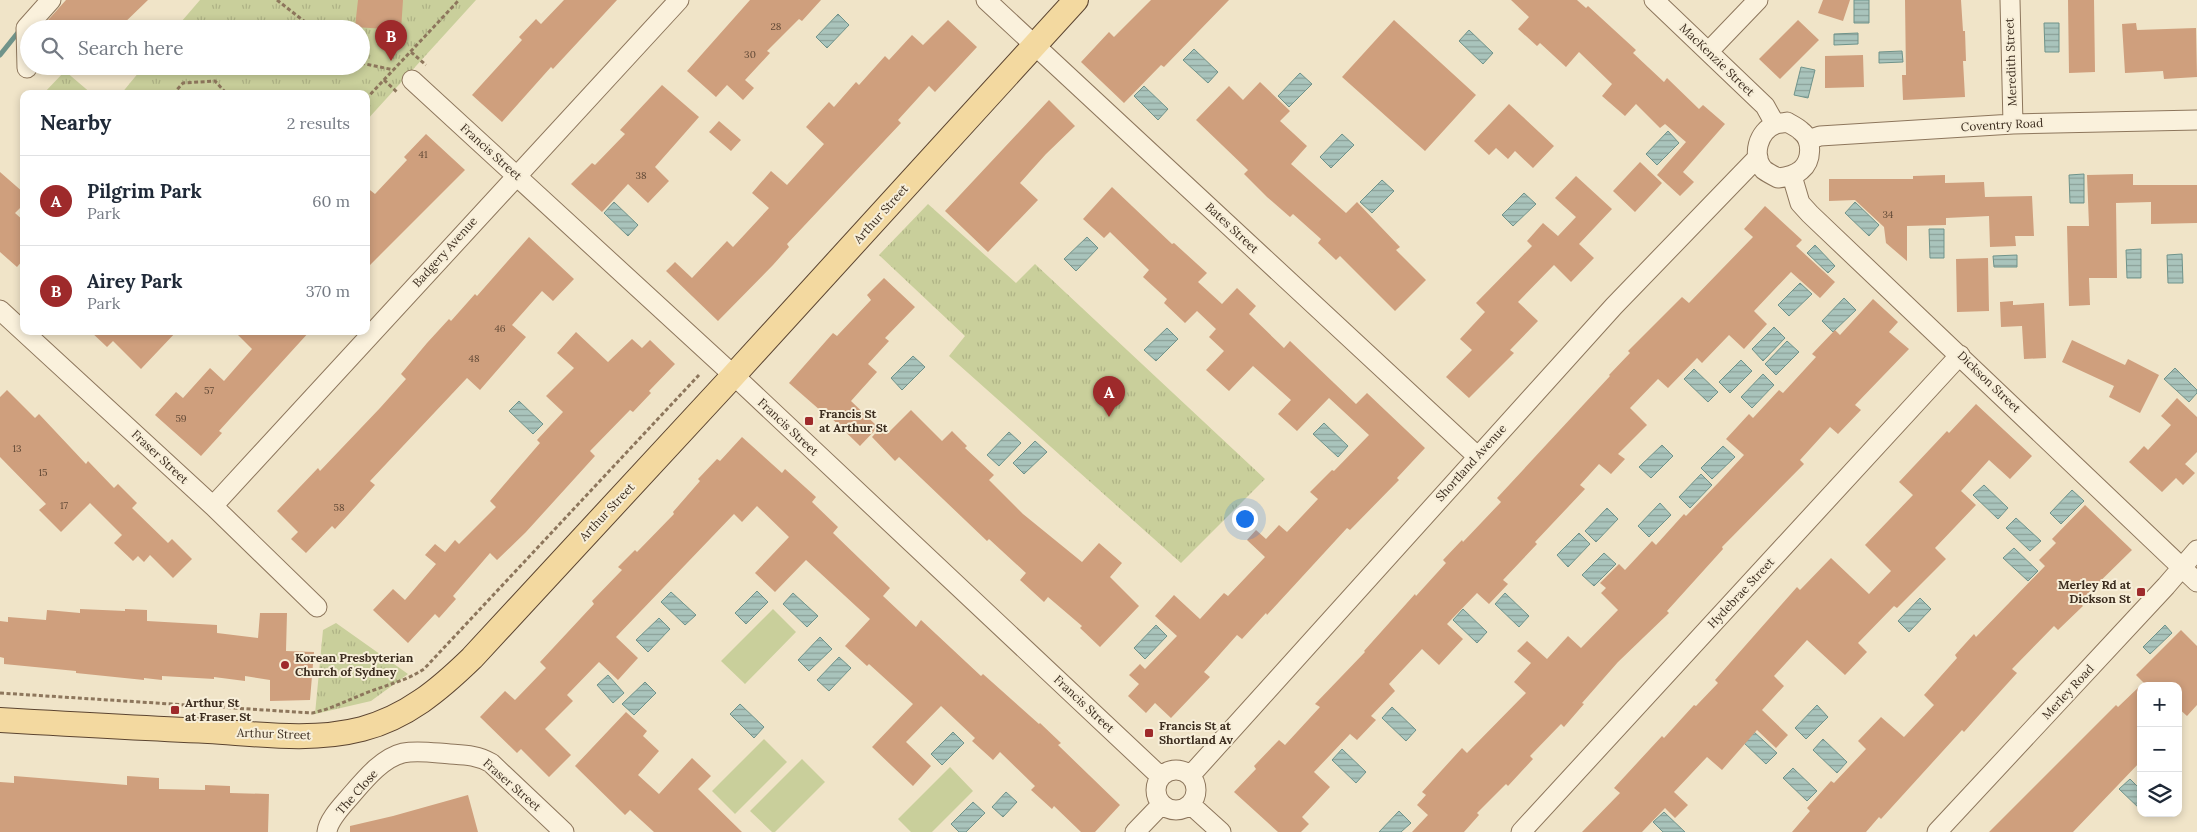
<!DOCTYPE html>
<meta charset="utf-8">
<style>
body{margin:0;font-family:Lora,serif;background:#f6f6f7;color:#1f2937}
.controls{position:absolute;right:15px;bottom:15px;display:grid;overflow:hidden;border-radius:10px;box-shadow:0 2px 8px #0003}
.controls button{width:45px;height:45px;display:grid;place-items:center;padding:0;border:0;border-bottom:1px solid #e0e1e3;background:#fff;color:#1f2937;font:25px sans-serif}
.you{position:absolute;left:1244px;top:518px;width:18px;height:18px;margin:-12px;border:4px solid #fff;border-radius:50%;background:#1a73e8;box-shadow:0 0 0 8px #1a73e833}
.badge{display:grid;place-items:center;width:32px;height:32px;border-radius:50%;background:#9e2a2b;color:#fff;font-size:16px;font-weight:700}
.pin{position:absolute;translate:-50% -41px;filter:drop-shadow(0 1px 2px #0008)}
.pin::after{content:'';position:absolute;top:26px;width:18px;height:15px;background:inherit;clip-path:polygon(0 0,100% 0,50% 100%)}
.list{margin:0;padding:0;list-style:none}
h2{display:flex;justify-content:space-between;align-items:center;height:65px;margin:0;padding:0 20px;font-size:21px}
h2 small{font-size:16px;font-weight:400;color:#747a83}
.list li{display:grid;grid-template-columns:32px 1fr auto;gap:15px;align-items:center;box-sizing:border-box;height:90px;padding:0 20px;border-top:1px solid #e0e1e3}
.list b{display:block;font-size:19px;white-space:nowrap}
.list p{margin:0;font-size:16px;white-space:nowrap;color:#747a83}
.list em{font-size:16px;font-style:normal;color:#747a83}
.icon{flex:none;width:28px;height:28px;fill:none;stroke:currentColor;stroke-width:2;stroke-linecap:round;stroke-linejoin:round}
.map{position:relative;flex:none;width:2197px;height:832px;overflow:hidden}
.search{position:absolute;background:#fff;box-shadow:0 2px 8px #0003;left:20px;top:20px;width:350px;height:55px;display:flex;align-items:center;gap:12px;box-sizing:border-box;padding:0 18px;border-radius:28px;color:#747a83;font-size:19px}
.panel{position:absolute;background:#fff;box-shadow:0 2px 8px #0003;left:20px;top:90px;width:350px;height:245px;border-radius:10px}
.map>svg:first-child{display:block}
.grass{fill:#c9cf9b}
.park{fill:url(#park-tufts)}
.water{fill:url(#water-rules);stroke:#6f938a}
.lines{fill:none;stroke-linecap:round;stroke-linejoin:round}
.stream{stroke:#6f938a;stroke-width:5}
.building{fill:#cf9f7d}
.minor-casing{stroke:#8d765c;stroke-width:21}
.major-casing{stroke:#5b4430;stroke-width:26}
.path{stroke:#8d765c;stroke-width:3;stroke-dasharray:4 2.5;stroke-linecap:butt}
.minor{stroke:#faf1dc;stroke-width:19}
.major{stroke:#f3d9a0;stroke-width:24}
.poi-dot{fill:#9e2a2b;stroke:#f7eed8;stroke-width:2}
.labels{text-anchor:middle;stroke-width:4;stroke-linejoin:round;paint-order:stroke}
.number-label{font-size:10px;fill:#624a37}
.street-label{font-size:12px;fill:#3d2e20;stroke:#f7eed8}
.poi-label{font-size:12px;font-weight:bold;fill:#3d2e20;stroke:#f7eed8;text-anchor:start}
</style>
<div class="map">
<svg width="2197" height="832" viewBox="0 0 2197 832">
<defs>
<pattern id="park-tufts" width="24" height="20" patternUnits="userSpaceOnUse" patternTransform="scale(1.25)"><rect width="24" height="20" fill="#c9cf9b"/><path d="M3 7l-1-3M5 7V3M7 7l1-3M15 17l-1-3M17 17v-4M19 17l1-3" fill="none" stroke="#aeb285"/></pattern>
<pattern id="water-rules" width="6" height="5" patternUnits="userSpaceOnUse" patternTransform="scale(1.25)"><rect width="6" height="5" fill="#a9c4bc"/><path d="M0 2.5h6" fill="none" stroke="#8ba098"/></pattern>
</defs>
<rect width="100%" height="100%" fill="#f0e4c8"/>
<!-- grass -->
<path class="grass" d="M773 609 796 632 745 684 721 661Z
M764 739 787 762 735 814 712 791Z
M802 759 825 782 775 832H772L750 811Z
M950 767 973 791 932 832H911L898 819Z"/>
<!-- park -->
<path class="park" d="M200 0H476L366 121V94H121L144 66H361V29H175Z
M65 71 92 94H43Z
M928 204 1016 283 1035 264 1265 479 1181 563 949 356 965 336 879 255Z
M336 623 408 674 371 701 315 714 323 630Z"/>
<!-- water -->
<path class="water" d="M1854 0H1869V23H1854Z
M838 14 849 25 827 48 816 37Z
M2044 23H2059V52H2045Z
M1469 30 1493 53 1483 64 1459 41Z
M1858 33V44L1834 45V34Z
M1194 49 1218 72 1208 83 1183 60Z
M1902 51 1903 62 1879 63V52Z
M1801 67 1815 70 1808 98 1794 95Z
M1300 73 1312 84 1289 107 1278 96Z
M1144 86 1168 109 1158 120 1134 96Z
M1668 131 1679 143 1657 165 1646 154Z
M1342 134 1354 145 1331 168 1320 157Z
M2084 174V203H2070L2069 175Z
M1382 180 1394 191 1372 213 1360 202Z
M1524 193 1536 204 1513 226 1502 215Z
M614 202 638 225 628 236 604 213Z
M1855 202 1879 225 1869 236 1845 213Z
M1929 229H1944V258H1930Z
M1087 237 1098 248 1076 271 1064 259Z
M1815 245 1835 266 1828 273 1807 253Z
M2141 249V278H2127L2126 250Z
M2182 254 2183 283H2168L2167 255Z
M2017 255V267H1994L1993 256Z
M1800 283 1812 294 1789 316 1778 305Z
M1844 298 1856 310 1833 332 1822 321Z
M1774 327 1785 338 1763 361 1752 349Z
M1167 328 1178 339 1156 361 1144 350Z
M1787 341 1799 352 1776 375 1765 364Z
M913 356 925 367 902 390 891 378Z
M1741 360 1752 371 1730 393 1719 382Z
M2175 368 2197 390V393L2189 402 2164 379Z
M1694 369 1718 392 1708 402 1684 379Z
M1763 374 1774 385 1752 408 1741 397Z
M519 401 543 424 533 434 509 411Z
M1324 423 1348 446 1338 457 1313 434Z
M1009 432 1021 443 999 466 987 455Z
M1035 441 1047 452 1024 474 1013 463Z
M1662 445 1673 456 1651 478 1639 467Z
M1723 446 1735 457 1712 479 1701 468Z
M1701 474 1712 485 1690 508 1679 497Z
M1984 485 2008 508 1998 519 1973 495Z
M2072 490 2084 501 2061 524 2050 513Z
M1660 503 1671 515 1649 537 1638 526Z
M1607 508 1618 519 1596 542 1585 531Z
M2016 518 2041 541 2030 551 2006 528Z
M1579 533 1590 544 1568 567 1557 555Z
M2014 548 2038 571 2028 581 2003 558Z
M1604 553 1616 564 1594 586 1582 575Z
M757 591 768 602 746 624 735 613Z
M671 592 696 615 685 625 661 602Z
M793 593 818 616 807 627 783 604Z
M1505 593 1529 616 1519 627 1495 604Z
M1920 598 1931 609 1909 632 1898 621Z
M1463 609 1487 632 1477 643 1453 620Z
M659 618 670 629 648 652 636 640Z
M1156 625 1167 636 1145 659 1134 648Z
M2165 625 2172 633 2150 654 2143 647Z
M820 637 832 649 809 671 798 660Z
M839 657 851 668 829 691 817 680Z
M608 675 624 693 613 703 597 685Z
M645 682 656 693 634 715 622 704Z
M740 704 764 727 754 738 730 714Z
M1817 705 1828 717 1806 739 1795 728Z
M1392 707 1416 730 1406 741 1382 718Z
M1753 731 1777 753 1766 764 1742 741Z
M953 732 964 743 942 765 931 754Z
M1823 739 1847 762 1837 773 1813 750Z
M1342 749 1366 772 1356 783 1332 760Z
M1793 768 1817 791 1807 801 1783 778Z
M2130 779 2141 790V810L2119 789Z
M1006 792 1017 802 1003 817 992 807Z
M973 802 985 813 966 832H959L951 824Z
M1399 811 1411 823 1401 832H1379Z
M1664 812 1685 832H1663L1653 822Z"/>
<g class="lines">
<!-- stream -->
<path class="stream" d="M0 55 20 30"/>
</g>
<!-- building -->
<path class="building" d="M66 0H148L118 29H40Z
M358 0H403L401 30 355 27Z
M564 0H617L553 69 551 67 502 122 472 95 522 40 519 37 536 19 541 24Z
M750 0H821L802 21 799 19 767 51 770 53 745 80 754 88 743 100 727 85 716 97 687 71Z
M1151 0H1229L1164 67 1161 65 1124 103 1081 62 1109 32 1114 37Z
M1511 0H1577L1586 8 1588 6 1636 50 1633 53 1664 82 1667 78 1699 109 1703 105 1725 124 1683 172 1694 182 1680 196 1657 175 1686 142 1665 124 1660 128 1636 104 1625 116 1602 96 1612 84 1579 52 1566 67 1540 43 1537 46 1518 29 1529 17Z
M1823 0H1850L1843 21 1818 13Z
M1905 0H1961L1963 31H1965L1966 61H1963L1965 97 1903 100 1902 75H1906Z
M2068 0H2094L2095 72 2069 73Z
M948 20 977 47 935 92 929 86 898 120 901 123 787 244 789 247 773 265 718 321 666 271 675 262 692 278 727 241 733 247 769 208 752 193 771 171 787 185 824 144 806 127 829 102 834 107 856 82 859 85 885 56 889 60 912 35 923 45Z
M1394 20 1476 95 1425 151 1342 77Z
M1798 20 1819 40 1780 79 1759 59Z
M2136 23 2137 30 2196 28 2197 77 2164 79 2163 71 2125 73 2122 24Z
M1863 55 1864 87 1825 88V56Z
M1260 82 1290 111 1280 121 1307 146 1291 164 1346 213 1357 202 1400 247 1396 250 1426 280 1395 311 1340 256 1336 260 1318 243 1321 239 1293 214 1290 217 1267 197 1244 174 1248 170 1196 120 1229 86 1243 100Z
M662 85 699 117 655 167 669 181 648 203 628 184 602 212 571 184 592 163 595 165 625 134 620 130Z
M1049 100 1075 126 1046 154 1020 183 1038 200 988 252 945 211Z
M1509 104 1554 146 1533 168 1515 151 1508 159 1496 148 1489 155 1474 141Z
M719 121 741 140 731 151 709 132Z
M426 134 465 170 366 269V187L375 194 407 160 404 157Z
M1640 162 1662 183 1635 212 1613 191Z
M0 172 24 193V204L15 213 24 221V259L17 267 0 252Z
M2133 174V185H2197V223L2151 224V202L2116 203 2117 278H2089L2090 305 2069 306 2067 226H2089L2087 175Z
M1945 175V183L1984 182 1985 197 2032 196 2034 236H2015L2016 246 1990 247 1989 216 1946 218V225L1907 226V261L1886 243 1884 227 1855 200 1829 201V179H1913V176Z
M1576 176 1612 209 1579 244 1594 258 1571 282 1554 265 1518 302 1538 321 1510 350 1514 353 1469 398 1446 377 1472 350 1460 339 1485 312 1476 303 1532 246 1527 241 1543 223 1558 236 1576 217 1555 198Z
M1112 187 1172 244 1174 243 1207 273 1198 282 1222 304 1237 288 1256 306 1249 314 1284 348 1290 341 1356 404 1367 393 1425 448 1397 478 1399 480 1350 530 1347 528 1267 615 1266 613 1242 639 1237 635 1204 672 1210 677 1171 718 1155 703 1146 713 1128 696 1139 684 1129 675 1140 664 1145 669 1177 636 1155 616 1174 595 1200 619 1224 593 1228 596 1265 557 1247 540 1256 530 1266 539 1279 525 1287 532 1318 499 1310 492 1332 470 1334 471 1369 435 1329 398 1297 431 1278 414 1291 400 1253 366 1229 391 1206 370 1224 351 1209 337 1216 329 1197 311 1185 323 1164 303 1167 299 1143 277 1149 270 1110 232 1104 238 1083 219Z
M1765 206 1802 240 1796 246 1835 282 1820 298 1791 272 1754 311 1767 324 1744 349 1729 335 1702 363 1697 358 1668 388 1658 379 1630 408 1647 425 1618 454 1625 459 1611 474 1599 464 1580 485 1585 489 1535 542 1537 544 1503 580 1508 584 1489 604 1477 593 1447 624 1463 639 1439 665 1422 649 1389 684 1395 691 1371 716 1376 720 1357 740 1350 734 1314 772 1330 787 1302 817 1309 824 1301 832H1278L1234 792 1256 769 1254 766 1279 740 1285 745 1320 707 1315 704 1365 652 1364 651 1415 594 1416 596 1446 563 1443 560 1462 540 1463 542 1501 502 1497 498 1610 376 1609 375 1630 353 1628 351 1682 297 1689 303 1753 237 1744 229Z
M529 237 574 279 553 301 542 291 512 325 526 337 480 390 467 378 370 481 375 485 348 515 335 529 332 526 306 553 291 539 298 532 277 511 318 468 320 471 380 408 406 379 401 374 427 343 449 319 451 321 475 294 477 296Z
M1988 258 1989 311 1957 312 1956 259Z
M884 278 915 307 885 338 889 341 868 364 877 372 851 401 878 427 860 446 822 409 821 411 789 383 833 333 837 336 871 300 867 295Z
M1873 299 1898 322 1889 332 1909 349 1855 405 1861 410 1838 434 1830 427 1800 460 1804 464 1722 547 1723 549 1667 611 1669 613 1618 662 1582 703 1584 704 1564 727 1561 724 1530 756 1533 759 1508 786 1506 784 1477 813 1479 815 1464 832H1412L1428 815 1417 805 1426 795 1422 792 1462 748 1467 753 1526 693 1514 682 1531 663 1517 651 1527 641 1547 659 1568 636 1581 648 1618 610 1601 593 1606 588 1600 583 1619 564 1625 570 1652 541 1656 545 1684 514 1686 516 1719 482 1744 455 1726 439 1749 414 1753 418 1779 390 1783 393 1816 357 1812 354 1835 330 1840 335Z
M2013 301V305L2044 303 2046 358 2024 359 2022 326 2001 327 2000 302Z
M90 331H177L141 369 113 341 107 347Z
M234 331H310L219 431 222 433 201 456 155 415 176 392 183 398 210 368 224 381 252 349Z
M576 332 608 362 632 339 642 348 650 340 675 364 649 391 651 393 633 412 630 410 590 451 595 456 526 532 497 560 490 553 453 596 456 599 439 618 435 614 408 643 373 610 393 589 405 600 436 564 425 555 435 544 445 552 455 540 459 544 496 507 490 501 540 443 537 440 563 412 546 396 574 368 557 353Z
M2072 340 2125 365 2128 359 2159 375 2140 413 2109 397 2114 386 2062 362Z
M7 390 35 418 39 414 86 464 88 461 114 488 118 484 137 503 132 508 168 543 172 539 192 559 173 578 150 555 144 562 138 556 133 561 114 543 122 535 90 503 61 532 39 510 46 504 0 457V397Z
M2177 398 2197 417V452L2185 464 2195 473 2183 485 2176 478 2162 492 2129 462 2144 446 2148 450 2171 425 2161 416Z
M1976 404 2032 456 2010 479 1989 460 1961 491 1976 505 1935 548 1946 559 1897 608 1894 606 1858 643 1867 652 1845 675 1807 640 1774 676 1784 686 1762 710 1788 735 1776 748 1757 730 1722 770 1707 757 1674 792 1688 805 1675 818 1665 808 1642 832H1582L1620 793 1614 788 1662 736 1664 738 1694 705 1696 706 1718 683 1715 680 1797 587 1800 590 1831 558 1869 594 1891 571 1865 545 1913 495 1899 482 1947 431 1949 433Z
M911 410 942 441 952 431 967 446 965 448 994 475 989 480 1023 514 1082 562 1099 543 1122 563 1110 577 1139 606 1100 647 1080 628 1082 626 1048 597 1044 602 1020 580 1026 573 989 539 987 541 899 457 895 461 872 437 882 426 888 433Z
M742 437 782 473 785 469 816 497 812 502 838 527 833 533 890 588 883 596 916 627 921 620 981 676 983 674 1039 724 1040 723 1061 743 1058 745 1120 805 1095 832H1081L1054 806 1052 809 1031 790 1035 786 1000 752 993 760 972 741 975 738 941 706 906 742 931 766 913 786 872 747 913 704 869 664 867 666 845 646 870 619 806 560 775 592 755 573 789 537 757 506 742 522 734 514 616 637 638 658 618 680 599 662 567 695 573 701 545 729 571 755 549 777 521 749 517 753 480 717 505 691 515 700 546 668 540 662 594 604 592 601 622 570 618 567 635 550 637 552 674 514 673 512 700 481 698 479 717 459 720 461Z
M2085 505 2132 550 2079 602 2083 606 2058 630 2054 626 2012 669 2017 673 1988 705 1964 732 1962 730 1881 819 1879 817 1866 832H1792L1810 811 1807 808 1831 781 1834 783 1866 749 1858 741 1881 717 1904 737 1934 705 1924 695 1957 658 1955 655 1974 634 1976 637 2045 566 2039 560 2056 543 2052 539Z
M80 609 125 611V609L147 610V621L217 625V633L258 638 260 613H287L286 651 314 652 310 700 270 701V680L245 676V681L214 677V679L162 676V680L144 678V680L76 673V671L4 664V658L0 657V621L8 622V617L46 620 47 610 80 613Z
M2181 630 2197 646V705L2187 716 2178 708V686H2147L2136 675Z
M2141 685V761L2073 832H1989L2116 705 2118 707Z
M626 712 647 731 643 736 659 751 638 775 659 794 692 758 711 776 698 789 742 832H654L630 810 625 815 575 766Z
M14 776 127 785V776L159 778V789L205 790V785L230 786V793L269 794 268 832H0V782L14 783Z
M468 795 478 832H350V826L393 816Z"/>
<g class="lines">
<!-- minor casing -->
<g class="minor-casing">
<path id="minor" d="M986 0 1477 456
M1654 0 1765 106 1775 124
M2010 0 2013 124
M1709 51 1758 0
M27 68 26 28 51 0
M412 80 743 384 1161 777
M1787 122C1792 125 1797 127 1801 131 1813 140 1812 161 1801 170 1794 176 1786 177 1778 178 1774 176 1768 173 1764 170 1751 156 1758 131 1776 124 1779 123 1784 123 1787 122Z
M1808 140 1820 136 2013 124 2197 120
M1792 176 1800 203 1810 214 2197 582
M0 310 213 506 317 607
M213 506 679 0
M1156 790a20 20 0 1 1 40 0a20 20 0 1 1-40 0Z
M1190 776 1614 306 1758 157
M1190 804 1221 832
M327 832C328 821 340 808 347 800 362 783 381 758 403 753 418 750 435 753 450 754 465 755 477 755 491 763L564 832
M1135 832 1162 804
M1521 832 1960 355
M1937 832 2166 586 2197 550"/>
</g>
<!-- major casing -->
<g class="major-casing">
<path id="major" d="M0 720C69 724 138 728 208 731 258 734 312 742 362 729 407 717 439 690 472 658L733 376 1076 0"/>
</g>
<!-- path -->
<path class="path" d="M277 0 314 29
M411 52 426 65
M361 63 394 70
M384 80 397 92
M173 94 183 83 215 81 227 94
M366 99 459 0
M0 693 312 713C331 709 348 700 366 693 386 685 406 681 424 669L699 375"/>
<!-- minor -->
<use href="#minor" class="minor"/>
<!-- major -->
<use href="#major" class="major"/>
</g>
<!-- markers -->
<g class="poi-dot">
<rect x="804" y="416" width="10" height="10" rx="2.5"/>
<rect x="2136" y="587" width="10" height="10" rx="2.5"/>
<circle cx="285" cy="665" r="5"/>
<rect x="170" y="705" width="10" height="10" rx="2.5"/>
<rect x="1144" y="728" width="10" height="10" rx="2.5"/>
</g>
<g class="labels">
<!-- number labels -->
<g class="number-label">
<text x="776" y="30">28</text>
<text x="750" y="58">30</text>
<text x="423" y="158">41</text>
<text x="641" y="179">38</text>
<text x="1888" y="218">34</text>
<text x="500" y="332">46</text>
<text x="474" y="362">48</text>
<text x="209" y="394">57</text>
<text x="181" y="422">59</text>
<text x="17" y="452">13</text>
<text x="43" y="476">15</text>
<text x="64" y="509">17</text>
<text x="339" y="511">58</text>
</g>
<!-- street labels -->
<g class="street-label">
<text transform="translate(1717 60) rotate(44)" y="4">MacKenzie Street</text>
<text transform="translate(2011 62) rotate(-92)" y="4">Meredith Street</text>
<text transform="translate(2002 125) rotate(-3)" y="4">Coventry Road</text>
<text transform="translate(491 152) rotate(42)" y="4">Francis Street</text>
<text transform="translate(881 214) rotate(-48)" y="4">Arthur Street</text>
<text transform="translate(1232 228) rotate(43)" y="4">Bates Street</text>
<text transform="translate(445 252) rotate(-48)" y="4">Badgery Avenue</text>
<text transform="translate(1989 382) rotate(44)" y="4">Dickson Street</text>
<text transform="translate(788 427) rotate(43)" y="4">Francis Street</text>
<text transform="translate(160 457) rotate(43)" y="4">Fraser Street</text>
<text transform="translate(1471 463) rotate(-48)" y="4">Shortland Avenue</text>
<text transform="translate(607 512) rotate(-47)" y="4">Arthur Street</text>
<text transform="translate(1741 593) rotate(-47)" y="4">Hydebrae Street</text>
<text transform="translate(2068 692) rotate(-47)" y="4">Merley Road</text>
<text transform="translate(1084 704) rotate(43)" y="4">Francis Street</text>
<text transform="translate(274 734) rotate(2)" y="4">Arthur Street</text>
<text transform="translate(512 785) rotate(41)" y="4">Fraser Street</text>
<text transform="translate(357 792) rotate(-48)" y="4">The Close</text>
</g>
<!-- poi labels -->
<g class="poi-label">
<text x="819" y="418">Francis St<tspan x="819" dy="14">at Arthur St</tspan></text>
<text x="2131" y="589" text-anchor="end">Merley Rd at<tspan x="2131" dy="14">Dickson St</tspan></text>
<text x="295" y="662">Korean Presbyterian<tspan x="295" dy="14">Church of Sydney</tspan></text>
<text x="185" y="707">Arthur St<tspan x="185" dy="14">at Fraser St</tspan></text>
<text x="1159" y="730">Francis St at<tspan x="1159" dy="14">Shortland Av</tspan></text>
</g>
</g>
</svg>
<div class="controls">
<button>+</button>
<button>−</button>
<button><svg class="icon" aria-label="layers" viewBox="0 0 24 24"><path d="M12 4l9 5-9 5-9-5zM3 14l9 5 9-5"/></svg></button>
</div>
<div class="you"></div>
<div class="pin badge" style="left:1109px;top:417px">A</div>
<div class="pin badge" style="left:391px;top:61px">B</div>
<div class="search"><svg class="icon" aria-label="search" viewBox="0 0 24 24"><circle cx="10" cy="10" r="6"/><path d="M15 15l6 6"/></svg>Search here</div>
<section class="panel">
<h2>Nearby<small>2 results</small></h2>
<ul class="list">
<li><span class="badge">A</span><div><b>Pilgrim Park</b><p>Park</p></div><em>60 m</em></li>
<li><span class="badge">B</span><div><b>Airey Park</b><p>Park</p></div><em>370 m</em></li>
</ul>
</section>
</div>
